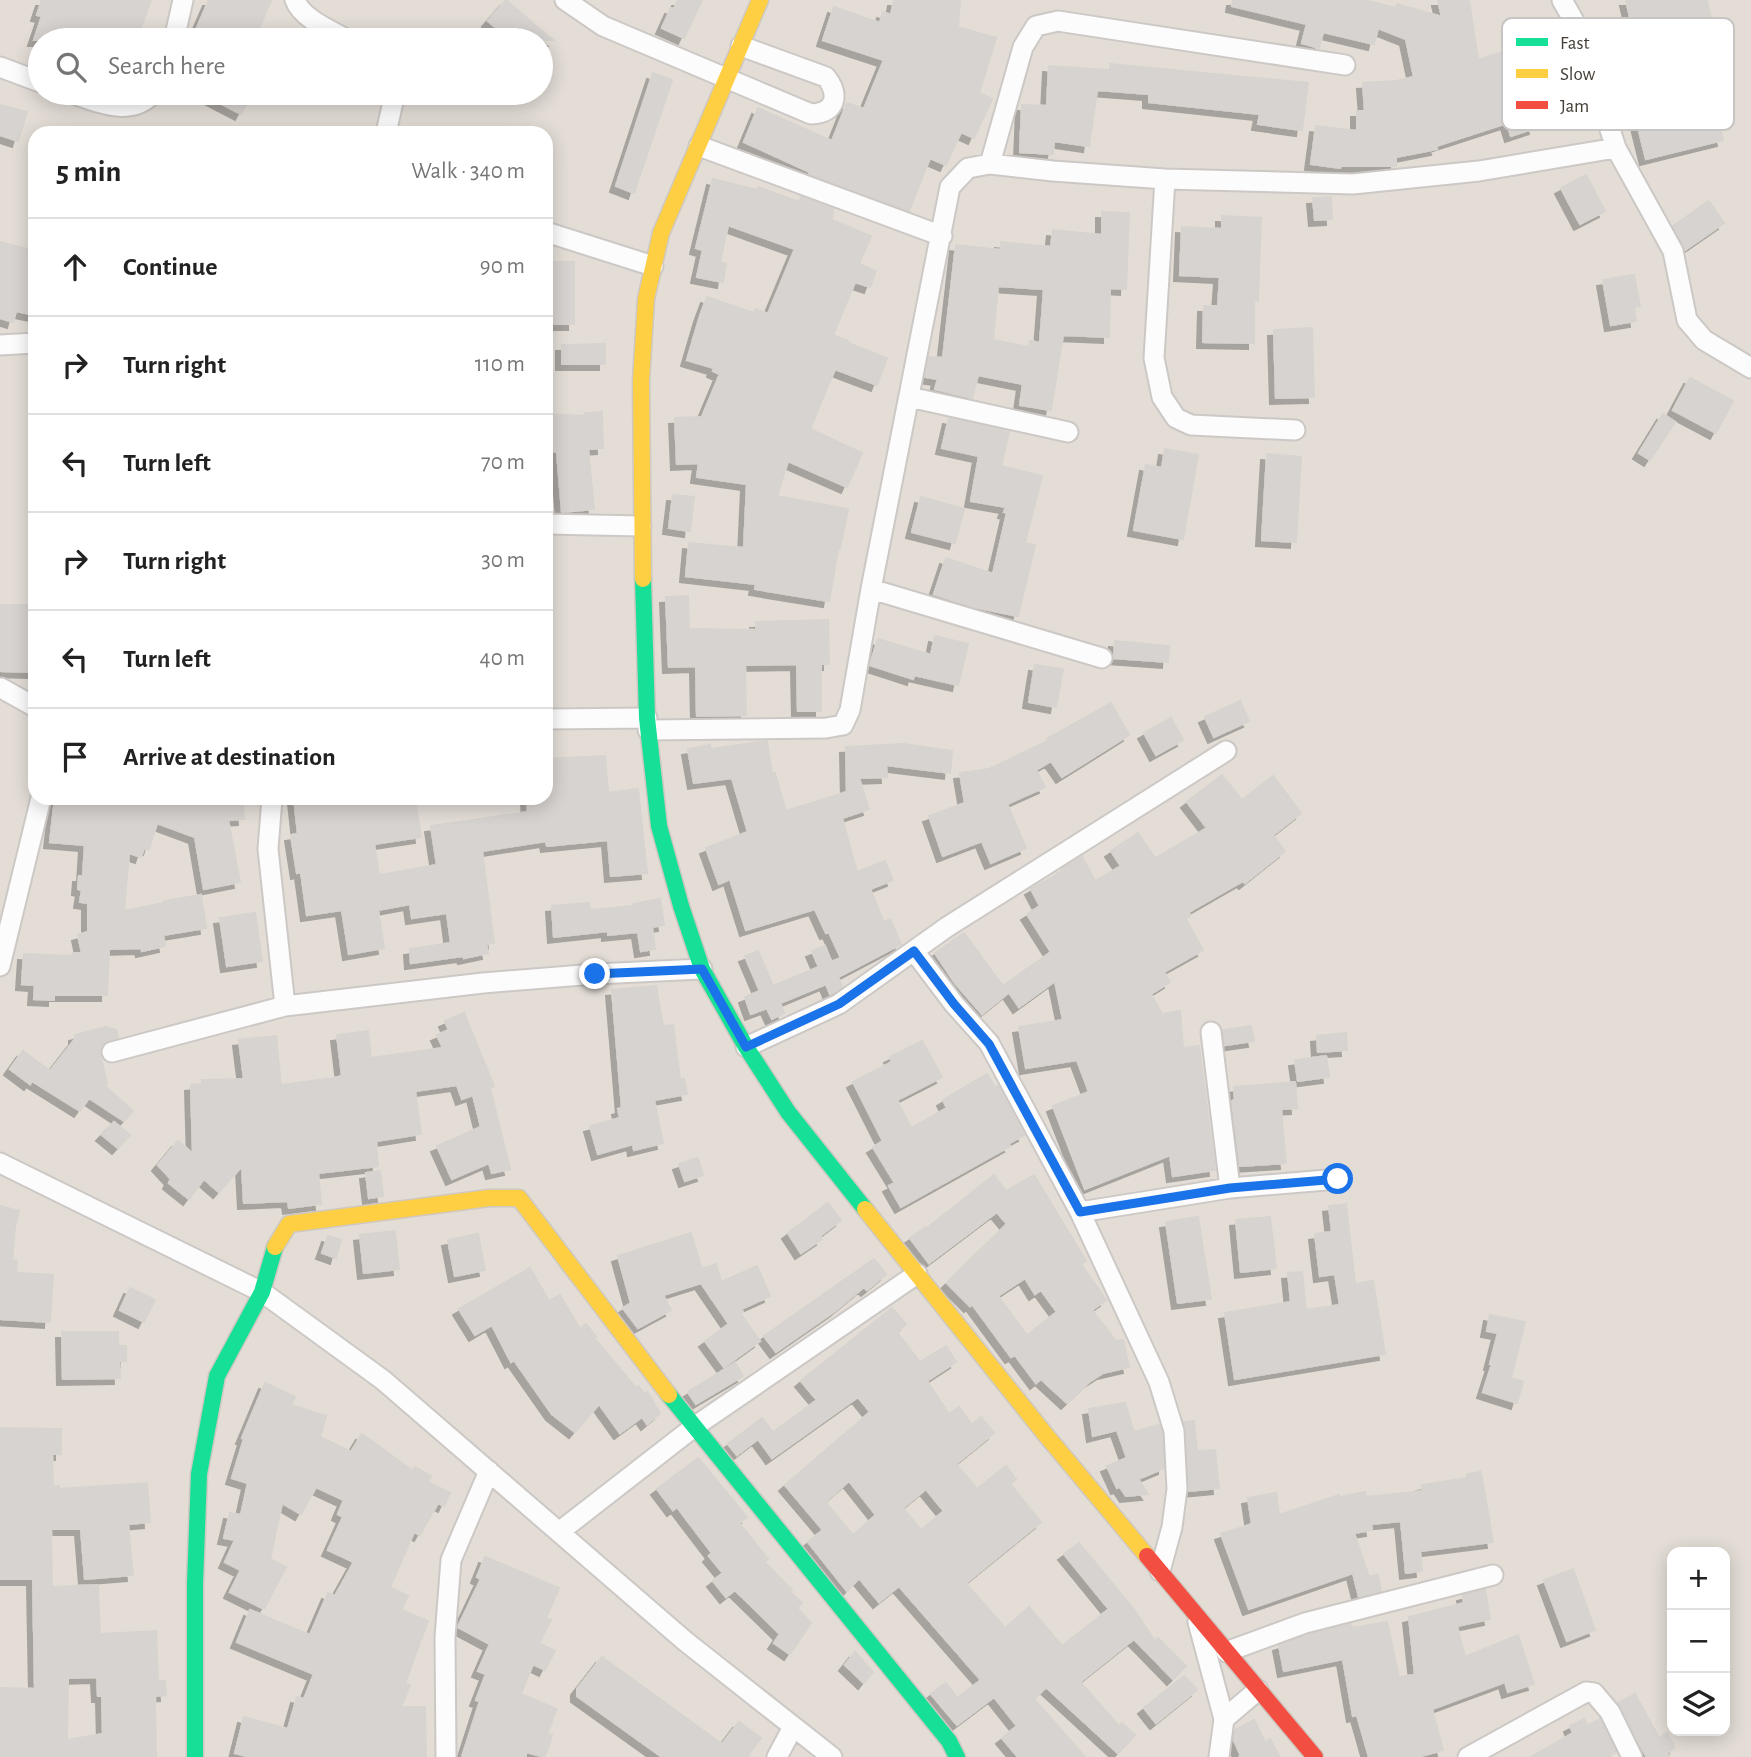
<!DOCTYPE html>
<meta charset="utf-8">
<style>
body{margin:0;font-family:"Alegreya Sans",sans-serif;background:#f6f6f6;color:#222}
.controls{position:absolute;right:21px;bottom:21px;display:grid;overflow:hidden;border-radius:14px;box-shadow:0 4px 18px #0003}
.controls button{width:63px;height:63px;display:grid;place-items:center;padding:0;border:0;border-bottom:2px solid #e0e0e0;background:#fff;color:#222;font:35px sans-serif}
.stop{position:absolute;width:21px;height:21px;margin:-16px;border:5px solid #1a73e8;border-radius:50%;background:#fff}
.stop.end{background:#1a73e8;border-color:#fff;box-shadow:0 2px 7px #0008}
.list{margin:0;padding:0;list-style:none}
h2{display:flex;justify-content:space-between;align-items:center;height:91px;margin:0;padding:0 28px;font-size:30px}
h2 small{font-size:23px;font-weight:400;color:#767676}
.list li{display:grid;grid-template-columns:46px 1fr auto;gap:21px;align-items:center;box-sizing:border-box;height:98px;padding:0 28px;border-top:2px solid #e0e0e0}
.list b{display:block;font-size:26px;white-space:nowrap}
.list em{font-size:23px;font-style:normal;color:#767676}
.icon{flex:none;width:38px;height:38px;fill:none;stroke:currentColor;stroke-width:2;stroke-linecap:round;stroke-linejoin:round}
.map{position:relative;flex:none;width:1751px;height:1757px;overflow:hidden}
.search{position:absolute;background:#fff;box-shadow:0 4px 18px #0003;left:28px;top:28px;width:525px;height:77px;display:flex;align-items:center;gap:18px;box-sizing:border-box;padding:0 24px;border-radius:38px;color:#767676;font-size:26px}
.panel{position:absolute;background:#fff;box-shadow:0 4px 18px #0003;left:28px;top:126px;width:525px;height:679px;border-radius:21px}
.map>svg:first-child{display:block}
.residential{fill:#e3ddd6;fill-rule:evenodd}
.building{fill:#d7d3d0;stroke:#d7d3cf;stroke-width:2;fill-rule:evenodd;filter:url(#shadow)}
.lines{fill:none;stroke-linecap:round;stroke-linejoin:round}
.street-casing{stroke:#ccc8c5;stroke-width:23}
.fast-casing{stroke:#cec8c0;stroke-width:19}
.slow-casing{stroke:#cec8c0;stroke-width:19}
.jam-casing{stroke:#cec8c0;stroke-width:19}
.street{stroke:#fdfcfc;stroke-width:19}
.fast{stroke:#16e098;stroke-width:16}
.slow{stroke:#ffcf43;stroke-width:16}
.jam{stroke:#f24e42;stroke-width:16}
.route{stroke:#1a73e8;stroke-width:9}
.key{fill:#fff;stroke:#c7c5c3;stroke-width:2}
.key-label{font-size:19px;fill:#443d36}
</style>
<div class="map">
<svg width="1751" height="1757" viewBox="0 0 1751 1757">
<defs>
<filter id="shadow"><feDropShadow dx="-6" dy="6" stdDeviation="0" flood-color="#0004"/></filter>
</defs>
<rect width="100%" height="100%" fill="#efece9"/>
<!-- residential -->
<path class="residential" d="M0 0H1751V1757H0ZM40 40H541V93H40ZM35 133H546V798H35ZM1672 1552H1725V1731H1672Z"/>
<!-- building -->
<path class="building" d="M42 0H151L136 40H112L83 30 80 40H34L42 16 37 15Z
M209 0H271L254 40H218L196 30Z
M506 0 553 40H511L488 21Z
M678 0H702L684 38 662 28 671 8 674 9Z
M894 0H960L958 27 996 38 979 93 992 99 974 138 961 132 946 165 930 158 909 211 809 174 810 172 744 142 758 108 832 141 847 103 864 109 884 60 823 40 834 7 880 23 883 12 891 15Z
M1233 0H1364L1396 8 1397 4 1442 17 1438 0H1469L1478 60 1524 45 1566 36 1576 64 1521 76 1535 128 1511 136 1507 123 1436 146 1437 149 1396 157V166H1341L1340 168 1311 164 1316 126 1357 131V111H1365L1363 83 1396 81 1414 77 1406 39 1378 28 1374 44 1323 32 1319 48 1302 43 1307 24 1232 6Z
M1626 0H1707L1716 44 1622 63 1615 25 1631 21Z
M1110 64 1308 83 1302 130 1258 124 1260 114 1149 102V94L1097 90 1089 146 1054 141 1053 154 1020 152 1022 105 1047 106 1049 66 1110 70Z
M653 73 672 80 634 193 616 186Z
M201 93H252L241 114Z
M1713 100 1723 140 1646 159 1636 119Z
M0 105 27 112 18 141 0 135Z
M1586 175 1605 211 1580 224 1561 188Z
M713 179 757 190 758 187 799 202 801 197 833 209 832 220 871 236 859 264 876 271 870 287 855 282 833 335 848 341V343L887 358 877 385 835 369 810 429 862 453 847 487 788 461 777 496 848 509 840 549H838L829 601 755 589 756 584 686 576 689 543 744 548 747 484 697 477 699 463 677 464 675 418 702 417 720 374 713 371 714 368 687 360 700 316 707 297 754 313 756 309 768 314 795 249 728 225 720 262 726 264 723 282 697 277 703 250 696 248Z
M1331 197 1332 219 1315 220 1313 198Z
M1709 201 1724 223 1685 250 1673 226Z
M1102 212 1129 213 1126 289 1110 288 1109 337 1063 335 1051 410 1020 405 1023 384 978 375 972 398 935 389 938 379 925 377 929 357 943 358 956 245 1001 250V242L1051 247 1053 230 1102 235ZM998 286 1044 289 1040 343 1030 341 1029 347 993 340Z
M1222 216 1261 218 1258 301H1254V343L1203 342 1204 306H1218L1220 277 1180 275 1182 227 1222 229Z
M0 242 35 251V315L16 311 13 322 0 318Z
M546 262H574V324H546Z
M1634 275 1640 306 1634 307 1636 321 1611 325 1603 280Z
M1312 328 1314 397 1276 398 1274 330Z
M605 344V364H562V345Z
M1690 378 1733 401 1716 433 1673 410Z
M602 412 603 448 588 449 594 509 562 512 557 452 546 451V414L585 416V413Z
M1663 414 1675 422 1650 460 1639 453Z
M949 418 1009 432 1001 466 1042 476 1025 543 1035 545 1018 616 974 607 934 594 946 558 993 574 1007 513 1004 512 1006 507 971 501 979 456 942 448Z
M1165 449 1198 455 1183 539 1134 530 1146 465 1162 468Z
M1267 454 1301 457 1296 542 1262 540Z
M673 495 694 497 690 531 669 528Z
M921 497 964 509 955 543 912 532Z
M688 596 689 629 756 630V622L828 620 829 664H821V711H798L797 664 745 665 746 715 697 716 696 666 669 667 666 597Z
M0 605H33V672L0 671Z
M935 636 968 644 958 685 914 675 913 679 870 665 878 639 931 655Z
M1115 641 1169 646 1168 662 1114 658Z
M1035 665 1063 669 1056 707 1029 702Z
M1240 701 1249 721 1214 737 1205 717Z
M1111 703 1129 735 1062 777 1051 761 1036 770 1045 787 1007 804 1026 848 991 863 982 841 943 856 929 816 965 803 960 773 989 769 1048 741 1047 739Z
M1171 718 1183 740 1156 755 1144 733Z
M767 741 772 774 775 773 786 811 847 792 846 747 904 744 952 751 950 773 886 765 887 777 859 778 869 809 842 818 857 872 885 861 893 880 870 889 884 922 890 919 901 944 838 977 842 987 835 992 830 994 826 984 780 1003 784 1013 772 1019 767 1008 751 1014 745 997 760 991 745 956 758 951 773 986 819 967 812 951 825 946 831 962 841 958 829 932 826 933 815 909 746 930 730 879 719 884 706 848 748 832 732 778 694 783 688 749 710 745 711 749Z
M605 756 608 793 638 789 647 873 611 876 608 840 547 846 546 841 482 851 494 943 486 944 488 953 464 958 463 956 411 963 410 949 451 943 447 913 412 918 410 904 378 910 384 948 349 954 342 910 307 915 301 872 297 873 291 835 298 834 294 798H415L421 837 374 844 379 875 437 865 431 826 528 812 527 798H546V759Z
M1222 775 1242 800 1273 776 1301 813 1273 835 1285 851 1245 883 1243 881 1189 912 1190 916 1186 919 1203 950 1164 972 1170 982 1151 994 1162 1014 1180 1011 1183 1048 1199 1046 1215 1170 1173 1176 1170 1155 1085 1189 1053 1106 1089 1092 1077 1060 1026 1068 1019 1027 1063 1020 1055 981 1019 1007 1004 985 1051 952 1027 914 1040 906 1031 889 1063 871 1062 869 1082 857 1095 881 1121 866 1111 851 1138 833 1155 858 1207 828 1187 802Z
M55 798H242L244 819 228 820 240 882 204 889 195 837 157 823 149 849 144 848 141 857 129 853 124 911 164 903V901L201 895 206 928 163 935 165 946 142 951 141 948 109 949 107 995H54V1000L34 999 35 985 22 984 24 954 74 956 73 953H82L78 935 88 932V903L80 902 82 890 78 889 79 876H83L85 845 50 842Z
M660 899 664 925 652 927 655 949 641 951 638 932 608 935V931L554 937 552 906 589 903 590 910 633 906V904Z
M255 913 262 961 227 966 220 918Z
M964 933 1008 993 982 1014 955 983 935 953Z
M656 986 663 1026 673 1025 680 1079H684L687 1094 654 1100 663 1143 634 1150 633 1144 598 1154 590 1126 620 1118 618 1109 622 1108 612 990Z
M464 1013 494 1086 490 1088 510 1169 492 1173 489 1163 452 1179 437 1146 481 1127 473 1095 462 1099 457 1085 415 1091 421 1134 376 1141 378 1166 318 1173 321 1204 289 1208 288 1201 244 1203 242 1166 219 1192 204 1179 189 1199 169 1183 171 1179 158 1165 178 1141 193 1154 191 1085 202 1084V1080L244 1079 239 1040 276 1036 281 1085 334 1078 342 1076 337 1035 368 1031 371 1058 443 1048 437 1035 449 1030 445 1021Z
M1251 1026 1254 1041 1225 1045 1223 1030Z
M106 1027 116 1030 118 1038 104 1043 99 1051 107 1083 105 1086 133 1111 124 1121 89 1098 80 1111 32 1081 30 1084 10 1069 23 1051 50 1071 75 1039V1035Z
M1346 1033 1347 1050 1318 1052 1317 1036Z
M922 1041 942 1077 897 1100 911 1128 947 1108 943 1100 987 1074 995 1087 998 1086 1024 1135 1008 1144 1010 1146 901 1207 889 1186 895 1183 873 1147 883 1141 853 1082 892 1062 890 1057Z
M1326 1056 1329 1077 1298 1081 1295 1060Z
M1295 1082 1297 1108 1281 1109 1286 1163 1240 1166 1232 1101 1235 1100 1234 1087Z
M114 1122 130 1135 118 1148 102 1135Z
M698 1158 703 1175 685 1181 679 1164Z
M380 1171 383 1196 369 1198 366 1173Z
M994 1175 1006 1191 1034 1175 1086 1261 1081 1264 1106 1300 1092 1310 1116 1341 1123 1340 1129 1367 1103 1373 1089 1382 1067 1403 1041 1379 1036 1383 1015 1355 1011 1357 972 1304 970 1306 947 1283 1007 1224 997 1212 929 1263 910 1238 926 1227 927 1228ZM1025 1278 1035 1294 1041 1290 1057 1312 1027 1335 998 1296Z
M828 1203 841 1220 820 1236 822 1239 801 1253 788 1233Z
M1346 1204 1355 1284 1373 1281 1385 1354 1235 1379 1225 1313 1291 1302 1288 1273 1302 1272 1306 1310 1340 1305 1335 1274 1320 1276 1315 1234 1332 1232 1329 1206Z
M0 1206 19 1211 15 1226 12 1260 17 1261 16 1273 53 1275 50 1322 0 1319Z
M1198 1217 1211 1299 1178 1303 1166 1222Z
M1270 1217 1276 1268 1241 1272 1236 1220Z
M395 1231 399 1269 364 1273 360 1235Z
M691 1233 702 1269 716 1264 721 1282 757 1266 770 1296 741 1309 743 1312 740 1313 760 1341 724 1367 705 1341 729 1324 701 1283 663 1295 671 1310 638 1328 623 1308 631 1303 618 1256Z
M478 1234 485 1270 455 1276 448 1240Z
M328 1236 341 1240 336 1258 322 1253Z
M874 1259 886 1274 867 1290 864 1287 835 1311 776 1352 764 1336Z
M530 1268 549 1301 560 1295 580 1329 586 1324 596 1337 594 1338 636 1388 638 1386 645 1394 647 1392 660 1413 647 1424 642 1417 620 1433 599 1404 575 1432 552 1414 514 1360 511 1362 492 1325 475 1335 459 1309Z
M130 1288 155 1300 144 1322 120 1310Z
M892 1308 906 1324 897 1332 920 1362 946 1346 956 1362 927 1381 949 1414 959 1407 972 1425 981 1417 994 1433 956 1464 977 1489 1006 1466 1016 1479 1010 1484 1041 1522 966 1583 969 1587 1005 1628 1029 1607 1062 1646 1109 1609 1064 1554 1079 1543 1133 1608 1155 1641 1158 1638 1186 1666 1173 1679 1134 1639 1080 1682 1119 1726 1122 1723 1135 1735 1118 1753 1046 1687 1034 1699 1085 1757H1018L1002 1738 1017 1726 994 1697 957 1725 931 1694 946 1683 957 1698 981 1680 899 1586 879 1602 859 1578 847 1591 808 1542 823 1530 785 1485 870 1412 858 1397 772 1458 758 1439 737 1455 728 1444 762 1418 773 1432 817 1400 801 1381ZM849 1481 876 1515 853 1535 825 1502ZM926 1489 944 1511 921 1530 903 1508Z
M1490 1315 1525 1322 1511 1378 1523 1382 1517 1403 1483 1392 1492 1364H1490L1498 1333 1487 1331Z
M62 1332H118V1346H126V1361H119L120 1378 63 1379Z
M735 1363 743 1376 696 1404 688 1392Z
M265 1383 295 1397 291 1405 326 1416 320 1437 351 1452 362 1434 413 1471 415 1467 431 1476 428 1482 450 1493 444 1506 438 1503 420 1535 414 1532 390 1587 408 1596 401 1610 428 1621 405 1683 410 1685 401 1707H425L426 1757H250L235 1753 244 1717 288 1729 297 1697 304 1699 314 1674 237 1642 250 1610 310 1635 328 1593 335 1596 354 1562 328 1550 343 1517 338 1514 344 1500 316 1487 301 1514 282 1503 270 1559 286 1567 264 1609 230 1592 241 1570 225 1562 235 1540 224 1538 230 1513 241 1515 248 1483 232 1478 244 1439 242 1438Z
M1125 1403 1134 1432 1159 1425 1162 1433 1164 1468 1138 1479 1148 1494 1126 1496 1120 1487 1117 1488 1107 1466 1127 1458 1117 1430 1093 1436 1089 1409Z
M1194 1421 1197 1451 1215 1450 1219 1488 1189 1491 1184 1422Z
M0 1428 61 1429V1454H52L53 1486H59V1489L147 1483 150 1522 128 1524 133 1575 85 1579 81 1529H51L52 1587 98 1585 100 1634 156 1631 158 1681H165L166 1695 155 1696 156 1757H0V1688L35 1689 33 1579H0ZM97 1677 98 1696H102L103 1734 67 1740 68 1678Z
M698 1458 747 1517 739 1523 768 1559 764 1562 792 1590 790 1592 802 1603 797 1608 811 1623 790 1654 774 1643 780 1634 735 1590 726 1597 713 1581 723 1573 709 1556 712 1553 677 1507 673 1510 657 1489Z
M1481 1472 1493 1542 1420 1551 1422 1571 1406 1573 1401 1521 1371 1524 1372 1530 1354 1533 1369 1577 1378 1575 1381 1591 1359 1597 1353 1573 1249 1609 1221 1534 1252 1524 1248 1498 1276 1493 1279 1515 1339 1495 1340 1497 1365 1492 1366 1497 1423 1491 1422 1485 1467 1478V1474Z
M485 1557 559 1588 546 1618 551 1620 539 1643 555 1651 545 1670 533 1664 521 1694 557 1709 547 1734 552 1735 545 1757 526 1752V1757H462L480 1701 476 1700 486 1674 478 1671 490 1644 458 1627 481 1579 477 1577Z
M1573 1569 1595 1630 1567 1641 1544 1580Z
M1485 1590 1490 1619 1457 1626 1465 1657 1518 1635 1534 1684 1508 1692 1505 1682 1432 1709 1443 1750 1417 1757H1369L1357 1715 1353 1716 1343 1659 1284 1671 1279 1645 1309 1635 1351 1624 1352 1628 1387 1622 1399 1677 1415 1675 1409 1617 1464 1603 1463 1595Z
M855 1652 873 1672 864 1683 845 1665Z
M602 1657 722 1744 739 1722 761 1738 747 1757H662L577 1696V1689Z
M1184 1676 1197 1690 1156 1723 1144 1708Z
M1635 1694 1659 1738 1667 1733 1675 1748 1667 1752 1669 1757H1647L1637 1740 1618 1703Z
M1584 1719 1587 1726 1600 1719 1616 1752 1606 1757H1531L1573 1733 1570 1726Z
M1254 1720 1265 1742 1270 1739 1280 1757H1239L1241 1756 1234 1740 1235 1730Z"/>
<g class="lines">
<!-- street casing -->
<g class="street-casing">
<path id="street" d="M295 0C302 19 332 31 348 40
M565 0 603 26 811 114C836 113 840 95 826 77L741 46
M1562 0 1575 23 1616 148 1673 251 1687 320 1704 340 1751 368
M174 40 183 0
M0 67 40 82
M71 93C96 102 132 118 153 93
M386 133 395 93
M699 146 942 236
M990 164 1023 47 1036 26 1058 21 1345 65
M1165 179 1154 358 1162 397 1176 418 1191 425 1295 430
M546 232 653 266
M0 345 35 343
M909 397 1068 432
M546 524 641 526
M871 589 1102 658
M1 688 35 707
M546 719 647 718
M648 730 826 728 843 725 850 710 871 589 950 187 968 168 990 164 1053 171 1165 179 1353 184 1479 171 1616 148
M272 798 268 849 285 1006
M914 951 954 1004 989 1043 1080 1212 1159 1382 1174 1431 1177 1489 1172 1527 1160 1571
M0 966 41 798
M1211 1032 1230 1188
M746 1047 839 1004 947 927 1226 751
M112 1052 285 1006 483 983 595 974 702 969
M0 1163 262 1292 383 1380 685 1641 832 1757
M1080 1212 1230 1188 1338 1179
M559 1532 694 1427 917 1274
M1198 1622 1224 1719 1219 1757
M1226 1652 1305 1623 1493 1575
M1224 1719 1258 1690
M446 1757 445 1637 451 1560 489 1471
M777 1757 793 1727
M1468 1757 1586 1692 1594 1693 1610 1712 1632 1757"/>
</g>
<!-- fast casing -->
<g class="fast-casing">
<path id="fast" d="M643 579 647 718 659 826 681 906 702 969 746 1047 788 1112 865 1209
M669 1395 949 1741 957 1757
M195 1757V1584L199 1474 217 1376 262 1292 275 1247"/>
</g>
<!-- slow casing -->
<g class="slow-casing">
<path id="slow" d="M643 579 641 381 646 299 661 233 760 0
M865 1209 1045 1434 1147 1556
M275 1247 289 1224 489 1198H519L669 1395"/>
</g>
<!-- jam casing -->
<g class="jam-casing">
<path id="jam" d="M1147 1556 1315 1757"/>
</g>
<!-- street -->
<use href="#street" class="street"/>
<!-- fast -->
<use href="#fast" class="fast"/>
<!-- slow -->
<use href="#slow" class="slow"/>
<!-- jam -->
<use href="#jam" class="jam"/>
</g>
<g class="lines">
<!-- route -->
<path class="route" d="M595 974 702 969 746 1047 839 1004 914 951 954 1004 989 1044 1080 1212 1230 1188 1338 1179"/>
</g>
<!-- legend -->
<rect x="1502" y="18" width="232" height="112" rx="10" class="key"/>
<rect x="1516" y="38" width="32" height="8" fill="#16e098"/>
<rect x="1516" y="69" width="32" height="9" fill="#ffcf43"/>
<rect x="1516" y="101" width="32" height="8" fill="#f24e42"/>
<g class="key-label">
<text x="1560" y="49">Fast</text>
<text x="1560" y="80">Slow</text>
<text x="1560" y="112">Jam</text>
</g>
</svg>
<div class="controls">
<button>+</button>
<button>−</button>
<button><svg class="icon" aria-label="layers" viewBox="0 0 24 24"><path d="M12 4l9 5-9 5-9-5zM3 14l9 5 9-5"/></svg></button>
</div>
<div class="stop" style="left:1338px;top:1179px"></div>
<div class="stop end" style="left:595px;top:974px"></div>
<div class="search"><svg class="icon" aria-label="search" viewBox="0 0 24 24"><circle cx="10" cy="10" r="6"/><path d="M15 15l6 6"/></svg>Search here</div>
<section class="panel">
<h2>5 min<small>Walk · 340 m</small></h2>
<ul class="list">
<li><svg class="icon" aria-label="ahead" viewBox="0 0 24 24"><path d="M12 20V5M6 11l6-6 6 6"/></svg><div><b>Continue</b></div><em>90 m</em></li>
<li><svg class="icon" aria-label="right" viewBox="0 0 24 24"><path d="M7 20v-9h11M14 6l5 5-5 5"/></svg><div><b>Turn right</b></div><em>110 m</em></li>
<li><svg class="icon" aria-label="left" viewBox="0 0 24 24"><path d="M17 20v-9H6M10 6l-5 5 5 5"/></svg><div><b>Turn left</b></div><em>70 m</em></li>
<li><svg class="icon" aria-label="right" viewBox="0 0 24 24"><path d="M7 20v-9h11M14 6l5 5-5 5"/></svg><div><b>Turn right</b></div><em>30 m</em></li>
<li><svg class="icon" aria-label="left" viewBox="0 0 24 24"><path d="M17 20v-9H6M10 6l-5 5 5 5"/></svg><div><b>Turn left</b></div><em>40 m</em></li>
<li><svg class="icon" aria-label="arrive" viewBox="0 0 24 24"><path d="M6 21V4h12l-3 4 3 4H6"/></svg><div><b>Arrive at destination</b></div></li>
</ul>
</section>
</div>
